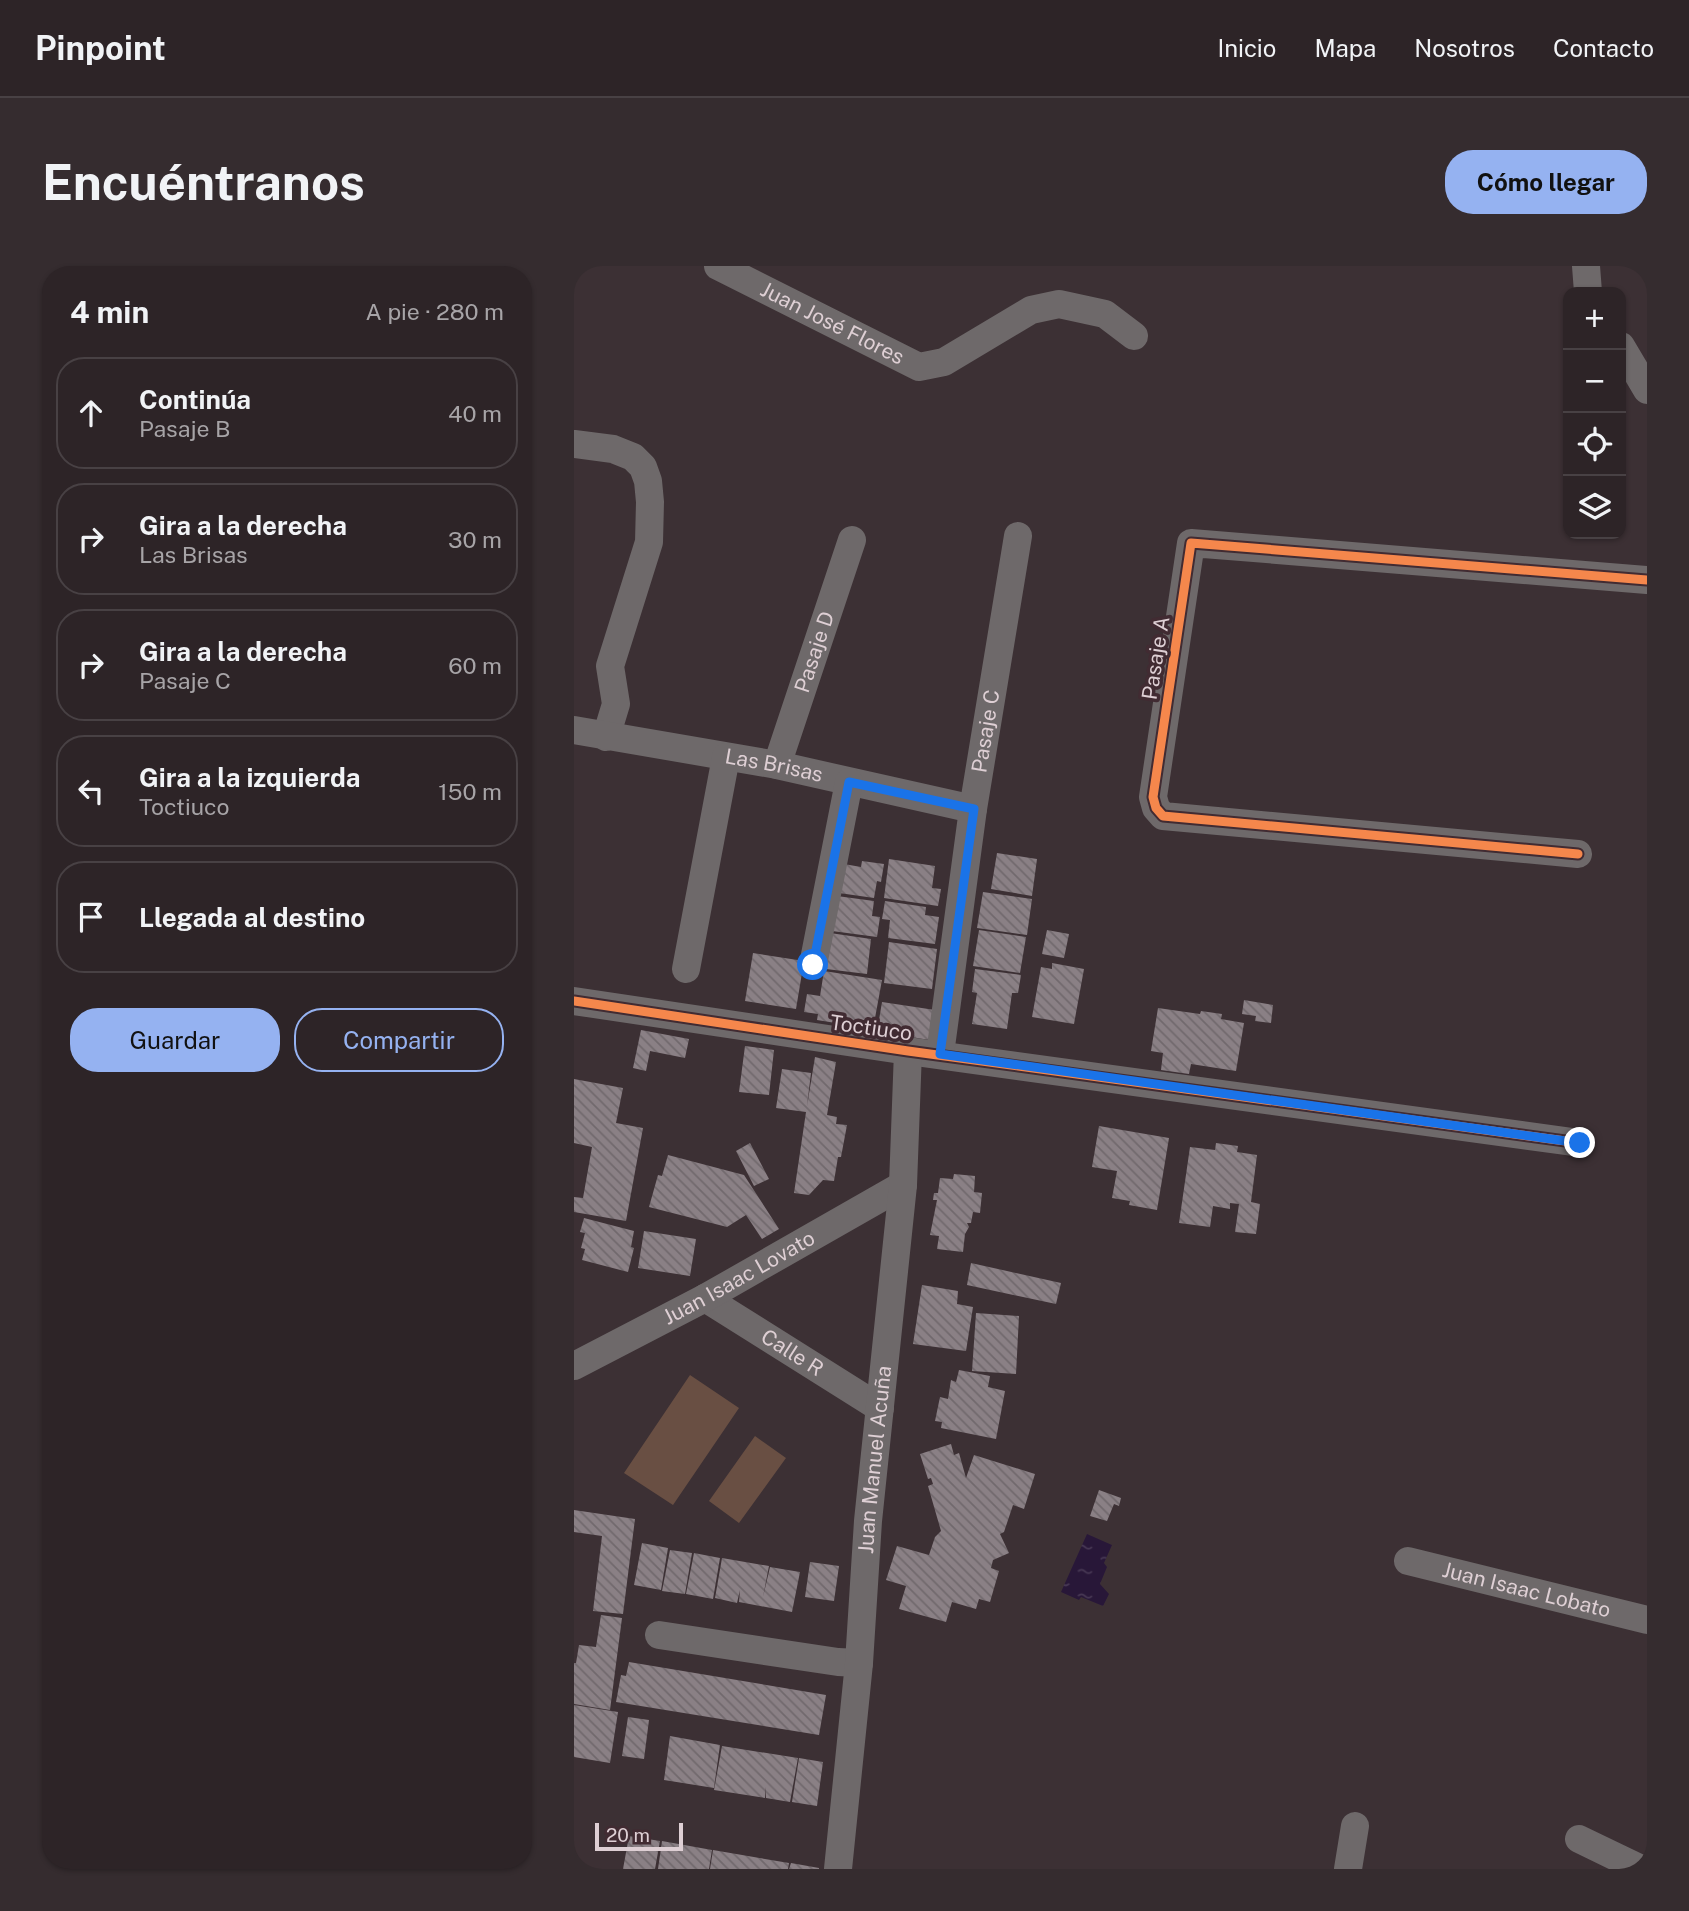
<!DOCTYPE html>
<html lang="es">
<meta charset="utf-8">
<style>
body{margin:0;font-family:"Public Sans",sans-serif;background:#352c2f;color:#f1f3f6}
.controls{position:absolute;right:21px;top:21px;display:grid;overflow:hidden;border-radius:14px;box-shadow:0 2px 5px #0004}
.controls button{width:63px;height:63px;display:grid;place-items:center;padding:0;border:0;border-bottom:2px solid #484144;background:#2d2427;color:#f1f3f6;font:35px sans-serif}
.scale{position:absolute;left:21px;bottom:18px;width:88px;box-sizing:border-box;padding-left:7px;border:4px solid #decfd4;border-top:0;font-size:19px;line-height:24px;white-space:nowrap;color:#decfd4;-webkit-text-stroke:5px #412b32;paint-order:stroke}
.stop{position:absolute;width:21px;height:21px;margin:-16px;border:5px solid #1a73e8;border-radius:50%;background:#fff}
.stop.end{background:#1a73e8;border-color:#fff;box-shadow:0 2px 7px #0008}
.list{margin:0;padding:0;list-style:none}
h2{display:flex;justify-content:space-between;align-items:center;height:91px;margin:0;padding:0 28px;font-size:30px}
h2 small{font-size:23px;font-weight:400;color:#a7a4a7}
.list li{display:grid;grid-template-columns:46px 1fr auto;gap:21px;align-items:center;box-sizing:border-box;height:112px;margin:0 14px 14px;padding:0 14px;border:2px solid #484144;border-radius:28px}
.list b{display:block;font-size:26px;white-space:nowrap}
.list p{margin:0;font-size:23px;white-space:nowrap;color:#a7a4a7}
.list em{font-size:23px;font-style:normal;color:#a7a4a7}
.actions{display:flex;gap:14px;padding:21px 28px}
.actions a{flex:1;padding:16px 0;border:2px solid #95b2f1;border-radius:28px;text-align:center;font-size:24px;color:#95b2f1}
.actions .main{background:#95b2f1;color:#111}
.icon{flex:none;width:38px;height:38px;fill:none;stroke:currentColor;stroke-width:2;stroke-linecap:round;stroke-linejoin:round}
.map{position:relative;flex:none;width:1073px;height:1603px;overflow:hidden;border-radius:28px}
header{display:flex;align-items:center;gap:42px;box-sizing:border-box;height:98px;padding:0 35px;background:#2d2427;border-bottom:2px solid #484144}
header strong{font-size:33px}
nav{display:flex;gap:38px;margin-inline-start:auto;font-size:24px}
.intro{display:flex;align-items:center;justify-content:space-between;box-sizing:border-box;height:168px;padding:0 42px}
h1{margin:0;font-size:49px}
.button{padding:18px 32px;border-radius:28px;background:#95b2f1;color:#111;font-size:24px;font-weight:700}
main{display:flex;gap:42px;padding:0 42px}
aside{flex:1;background:#2d2427;border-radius:28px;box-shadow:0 2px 5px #0004}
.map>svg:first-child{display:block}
.pitch{fill:#694f43}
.water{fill:url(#water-ripples)}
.building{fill:url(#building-back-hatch)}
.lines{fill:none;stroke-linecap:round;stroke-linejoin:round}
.street{stroke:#6e696a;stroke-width:28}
.cycleway-casing{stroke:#412b32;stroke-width:13}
.cycleway{stroke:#f5874c;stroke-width:9}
.route{stroke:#1a73e8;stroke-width:9}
.labels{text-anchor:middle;stroke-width:7;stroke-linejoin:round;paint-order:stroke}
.street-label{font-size:21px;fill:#decfd4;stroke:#412b32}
</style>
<header>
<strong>Pinpoint</strong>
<nav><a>Inicio</a><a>Mapa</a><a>Nosotros</a><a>Contacto</a></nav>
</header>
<div class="intro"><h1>Encuéntranos</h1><a class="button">Cómo llegar</a></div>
<main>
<aside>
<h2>4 min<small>A pie · 280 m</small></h2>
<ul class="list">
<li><svg class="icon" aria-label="ahead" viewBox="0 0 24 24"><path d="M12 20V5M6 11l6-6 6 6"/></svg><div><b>Continúa</b><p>Pasaje B</p></div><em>40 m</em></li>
<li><svg class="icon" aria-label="right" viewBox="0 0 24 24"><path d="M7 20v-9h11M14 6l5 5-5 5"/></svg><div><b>Gira a la derecha</b><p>Las Brisas</p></div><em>30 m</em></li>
<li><svg class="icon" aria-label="right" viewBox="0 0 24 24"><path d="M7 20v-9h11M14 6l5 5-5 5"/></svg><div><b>Gira a la derecha</b><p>Pasaje C</p></div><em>60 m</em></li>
<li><svg class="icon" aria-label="left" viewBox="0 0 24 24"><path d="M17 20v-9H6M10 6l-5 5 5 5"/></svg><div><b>Gira a la izquierda</b><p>Toctiuco</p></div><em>150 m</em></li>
<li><svg class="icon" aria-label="arrive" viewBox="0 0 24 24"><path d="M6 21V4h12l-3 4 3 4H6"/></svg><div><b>Llegada al destino</b></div></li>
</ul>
<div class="actions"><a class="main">Guardar</a><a>Compartir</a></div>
</aside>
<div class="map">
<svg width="1073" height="1603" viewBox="0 0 1073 1603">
<defs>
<pattern id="water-ripples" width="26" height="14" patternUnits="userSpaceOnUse" patternTransform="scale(1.75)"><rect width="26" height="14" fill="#281738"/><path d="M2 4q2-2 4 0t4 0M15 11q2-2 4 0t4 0" fill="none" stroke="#473854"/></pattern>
<pattern id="building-back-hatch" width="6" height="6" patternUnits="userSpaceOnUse" patternTransform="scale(1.75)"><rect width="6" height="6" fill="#8a8085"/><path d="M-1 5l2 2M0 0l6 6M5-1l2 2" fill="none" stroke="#71696d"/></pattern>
</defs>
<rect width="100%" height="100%" fill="#3c3034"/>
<!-- pitch -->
<path class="pitch" d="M116 1109 165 1142 99 1239 50 1207Z
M181 1170 212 1192 165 1257 135 1235Z"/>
<!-- water -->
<path class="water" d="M513 1268 538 1279 530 1297 533 1301 526 1318 535 1328 529 1340 507 1331 505 1334 487 1326Z"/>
<!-- building -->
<path class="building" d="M423 587 463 593 458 630 417 623Z
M315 593 361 600 358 622 367 623 364 640 310 632Z
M288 595 310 598 307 616 303 615 300 632 265 627 270 598 287 601Z
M409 626 458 633 453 669 403 662Z
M263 630 300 635 298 650 306 651 303 671 258 665Z
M311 635 352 641 351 649 365 651 361 678 314 672 316 654 308 653Z
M405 664 452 671 446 707 399 700Z
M473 664 495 668 490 692 468 688Z
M256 667 297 673 293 708 252 703Z
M315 676 363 683 358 723 310 717Z
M179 687 230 695 222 743 171 735Z
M478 697 510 703 500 758 458 751 467 701 478 703Z
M401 703 447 709 444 727H438L433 763 398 758 403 727 398 726Z
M250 705 308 714 299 763 243 754 244 748 230 746 233 728 246 730Z
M670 734 699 739 697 757 681 755 682 750 668 748Z
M308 736 361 744 356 774 303 766Z
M584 742 626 748 627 745 648 748 647 753 670 757 662 805 617 798 615 808 587 804 589 787 577 785Z
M67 764 115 773 111 792 76 785 72 805 59 802Z
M171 780 200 784 195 829 165 826Z
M241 791 262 796 253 849 263 851 262 858 273 859 267 891H264L260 915 249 914 235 929 220 927 232 846 202 842 208 803 237 807 233 840Z
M0 813 49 822 42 857 69 862 52 955 0 946V931L9 932 18 881 0 877Z
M525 860 595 872 583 944 555 939 556 935 538 932 543 905 518 901Z
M176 877 195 913 180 920 162 885Z
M642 877 664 880 663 886 683 889 677 936 686 938 682 968 661 966 665 938 656 937V943L639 940 636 961 605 957 616 881 641 884Z
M94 889 170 909 205 963 188 973 172 949 153 961 75 941 84 909 88 910Z
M380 908 401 910 400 926 408 927 406 947 399 946 397 957H393L395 961 391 968 389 986 363 983 365 970 356 969 363 934H359L360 927H364L366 912 379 913Z
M10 952 60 965 57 981 60 982 54 1006 8 994 11 983 7 982 11 967 6 966Z
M70 965 122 973 116 1010 64 1002Z
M397 997 487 1017 482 1038 393 1019Z
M348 1019 384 1025 383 1038 399 1041 392 1085 339 1078Z
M402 1047 445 1050 442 1108 398 1105Z
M385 1104 416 1110 414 1121 431 1125 422 1173 367 1162 368 1156 361 1155 366 1131 374 1133 377 1114 382 1116Z
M377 1178 380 1189 385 1187 392 1212 400 1189 461 1208 450 1243 439 1239 430 1266 426 1268 435 1287 419 1294 417 1302 425 1305 416 1336 405 1333 402 1343 378 1336 372 1356 325 1343 332 1320 312 1314 323 1280 355 1289 361 1271 367 1265 354 1220 359 1218 357 1212 354 1213 346 1188Z
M525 1224 547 1232 545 1240 540 1238 533 1255 516 1250Z
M0 1244 61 1253 49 1348 19 1345 28 1270 0 1266Z
M68 1277 94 1282 87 1324 60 1319Z
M96 1284 118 1287 111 1328 88 1325Z
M120 1287 146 1292 139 1333 112 1328Z
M148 1292 195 1300 189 1331 196 1301 226 1306 218 1346 165 1336 166 1324 163 1337 141 1332Z
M236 1296 265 1300 260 1335 231 1331Z
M27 1349 48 1352 36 1444 0 1438V1397H2L5 1379 22 1381Z
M55 1396 252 1429 245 1469 42 1436 47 1409 52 1410Z
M0 1439 44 1446 36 1497 0 1491Z
M54 1451 75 1454 70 1493 48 1490Z
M96 1470 146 1479 140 1522 90 1514Z
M148 1480 224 1492 216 1536 192 1532V1521L191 1532 140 1524Z
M225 1492 249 1496 243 1540 218 1536Z
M55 1570 86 1575 81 1603H49Z
M88 1575 138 1584 135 1603H84Z
M139 1584 215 1597 214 1603H136Z
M217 1597 245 1602V1603H215Z"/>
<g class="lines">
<!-- street -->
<g class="street">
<path id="s1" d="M144 0 345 101 370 96 457 44 485 38 531 48 560 70"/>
<path d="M1012 0 1014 26"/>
<path d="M1047 80 1073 124"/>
<path d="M0 178 39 183 59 191 69 201 74 215 76 236 75 276 36 400 42 438 32 471"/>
<path id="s2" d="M0 464 203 499 399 543"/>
<path id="s3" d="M203 499 278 274"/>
<path d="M1004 588 589 550 582 542 579 531 617 277 1073 314"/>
<path d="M239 699 275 516"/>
<path d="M112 703 152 491"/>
<path d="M0 735 334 785 1006 877"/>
<path id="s4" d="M366 788 399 543 444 270"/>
<path id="s5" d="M131 1032 306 1142"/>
<path id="s6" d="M0 1100 131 1032 329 919"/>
<path id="s7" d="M834 1295 1073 1354"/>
<path d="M85 1369 264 1396 285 1397"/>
<path d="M1005 1573 1067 1603"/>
<path id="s8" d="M264 1603 285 1397 294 1255 329 919 334 785"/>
<path d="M774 1603 781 1560"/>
</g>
<!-- cycleway casing -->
<g class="cycleway-casing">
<path id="cycleway" d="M1004 588 589 550 582 542 579 531 617 277 1073 314
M0 735 334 785 1006 877"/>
</g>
<!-- cycleway -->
<use href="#cycleway" class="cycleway"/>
</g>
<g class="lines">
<!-- route -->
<path class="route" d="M239 699 275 516 400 543 366 788 1006 877"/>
</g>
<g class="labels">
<!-- street labels -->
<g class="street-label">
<text dy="7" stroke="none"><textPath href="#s1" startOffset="128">Juan José Flores</textPath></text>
<text dy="7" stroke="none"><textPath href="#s3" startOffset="119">Pasaje D</textPath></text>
<text transform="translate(582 392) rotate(-81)" y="7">Pasaje A</text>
<text dy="7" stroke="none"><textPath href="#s4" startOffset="326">Pasaje C</textPath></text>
<text dy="7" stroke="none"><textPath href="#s2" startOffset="203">Las Brisas</textPath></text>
<text transform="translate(297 762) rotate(8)" y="7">Toctiuco</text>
<text dy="7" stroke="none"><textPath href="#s6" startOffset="187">Juan Isaac Lovato</textPath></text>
<text dy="7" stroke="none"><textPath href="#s5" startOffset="103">Calle R</textPath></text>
<text dy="7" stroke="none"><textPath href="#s8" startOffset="411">Juan Manuel Acuña</textPath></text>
<text dy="7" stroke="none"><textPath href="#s7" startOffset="122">Juan Isaac Lobato</textPath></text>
</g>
</g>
</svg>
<div class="controls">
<button>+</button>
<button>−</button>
<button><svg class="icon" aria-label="locate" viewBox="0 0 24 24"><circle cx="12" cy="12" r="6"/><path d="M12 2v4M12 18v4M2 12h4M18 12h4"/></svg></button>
<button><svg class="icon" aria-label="layers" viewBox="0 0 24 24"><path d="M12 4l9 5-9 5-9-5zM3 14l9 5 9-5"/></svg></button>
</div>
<div class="scale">20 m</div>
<div class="stop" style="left:239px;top:699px"></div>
<div class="stop end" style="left:1006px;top:877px"></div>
</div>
</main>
